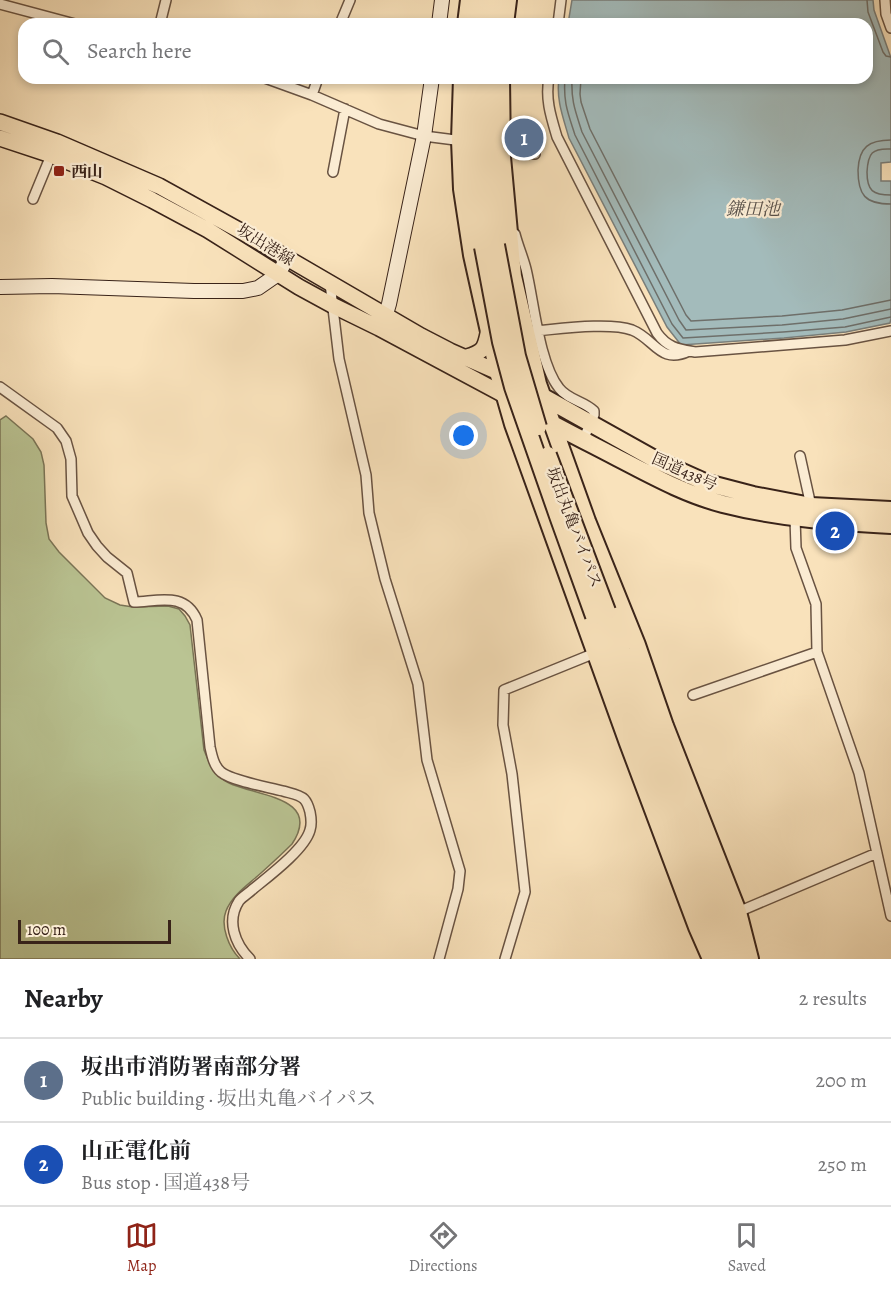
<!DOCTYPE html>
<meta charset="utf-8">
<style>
body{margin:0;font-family:Alegreya,"Noto Serif JP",serif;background:#f2f2f2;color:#202124}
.scale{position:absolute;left:18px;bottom:15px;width:153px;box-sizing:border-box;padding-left:6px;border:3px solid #392319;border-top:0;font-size:16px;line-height:21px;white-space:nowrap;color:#392319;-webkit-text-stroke:4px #fbecd3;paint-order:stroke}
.you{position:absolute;left:464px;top:436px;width:21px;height:21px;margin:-15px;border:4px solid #fff;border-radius:50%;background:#1a73e8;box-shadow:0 0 0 9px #1a73e833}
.badge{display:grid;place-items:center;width:39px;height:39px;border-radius:50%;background:#8f2418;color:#fff;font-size:20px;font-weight:700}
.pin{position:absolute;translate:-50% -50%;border:3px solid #fff;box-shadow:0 2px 6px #0006}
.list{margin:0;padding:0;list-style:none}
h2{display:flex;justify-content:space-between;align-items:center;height:78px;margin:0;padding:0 24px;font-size:26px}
h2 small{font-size:20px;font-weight:400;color:#757577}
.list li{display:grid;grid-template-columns:39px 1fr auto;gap:18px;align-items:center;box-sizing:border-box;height:84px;padding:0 24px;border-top:2px solid #e0e0e0}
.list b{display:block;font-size:22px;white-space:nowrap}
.list p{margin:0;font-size:20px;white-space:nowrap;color:#757577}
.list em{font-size:20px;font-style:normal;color:#757577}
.icon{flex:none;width:33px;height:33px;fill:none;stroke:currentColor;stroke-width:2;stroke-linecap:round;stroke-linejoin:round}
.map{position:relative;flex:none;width:891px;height:959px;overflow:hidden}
.search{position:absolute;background:#fff;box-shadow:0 3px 9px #0003;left:18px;right:18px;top:18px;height:66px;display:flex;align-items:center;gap:15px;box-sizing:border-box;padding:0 21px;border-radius:18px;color:#757577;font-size:22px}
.sheet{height:246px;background:#fff}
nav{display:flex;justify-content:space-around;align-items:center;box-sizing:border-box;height:84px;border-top:2px solid #e0e0e0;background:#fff;font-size:16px;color:#757577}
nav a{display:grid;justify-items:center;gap:3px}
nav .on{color:#8f2418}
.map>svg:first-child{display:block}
.green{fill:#bac493;stroke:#7a7456;stroke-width:1.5}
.water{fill:#a3bbbb;stroke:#797e7a;stroke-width:1.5}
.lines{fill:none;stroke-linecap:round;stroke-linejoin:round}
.shore{stroke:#6e6f6a;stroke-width:1.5}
.street-casing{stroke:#695342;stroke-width:12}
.secondary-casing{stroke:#392319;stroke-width:16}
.primary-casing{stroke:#392319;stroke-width:18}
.highway-casing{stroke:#392319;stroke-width:20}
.street{stroke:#fbecd3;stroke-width:9}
.secondary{stroke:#fbecd3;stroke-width:14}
.primary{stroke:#f9e2bb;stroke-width:15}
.highway{stroke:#f9e2bb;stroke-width:16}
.highway-bridge-casing{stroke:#392319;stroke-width:20;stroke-linecap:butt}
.highway-bridge{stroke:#f9e2bb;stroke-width:16}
.poi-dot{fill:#8f2418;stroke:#fbecd3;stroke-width:2}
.labels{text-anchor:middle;stroke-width:4.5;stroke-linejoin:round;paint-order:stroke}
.poi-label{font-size:16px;font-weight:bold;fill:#392319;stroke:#fbecd3;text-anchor:start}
.street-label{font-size:16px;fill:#392319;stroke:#fbecd3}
.water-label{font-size:18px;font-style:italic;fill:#59514a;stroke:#fbecd3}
</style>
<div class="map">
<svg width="891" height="959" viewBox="0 0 891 959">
<rect width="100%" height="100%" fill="#f9e2bb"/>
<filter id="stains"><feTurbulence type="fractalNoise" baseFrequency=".00333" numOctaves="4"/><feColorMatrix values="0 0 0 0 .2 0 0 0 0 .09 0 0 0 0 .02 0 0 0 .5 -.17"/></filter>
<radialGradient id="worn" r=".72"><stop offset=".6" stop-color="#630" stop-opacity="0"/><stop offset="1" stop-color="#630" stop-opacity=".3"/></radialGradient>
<!-- green -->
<path class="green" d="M6 416 33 439 41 452 44 465 46 523 49 539 59 552 105 598 120 605 133 607 168 606 179 609 185 616 190 625 204 750C209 763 215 777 229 783 256 796 323 797 292 844 282 854 271 864 261 873 249 884 232 895 226 911 220 926 229 948 240 959H0V420Z"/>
<!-- water -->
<path class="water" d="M572 0H873L874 10 891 58V162L881 163V181H891V319L890 323 846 332 784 338 681 345 667 327 569 138C563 117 556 100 559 78H867V24H568Z"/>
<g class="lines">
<!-- shore -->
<path class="shore" d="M867 0 868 12 883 52 886 56 891 57
M565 78C563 102 568 113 575 135L672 324 683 338 783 332 845 327 891 317
M572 78C571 101 575 110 582 132L679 320 686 330 782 325 843 319 891 309
M581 78 580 94 581 102 590 129 686 315 691 321 782 316 842 310 891 300
M891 140C869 140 859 147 858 170 858 195 865 204 891 204
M891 149C872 148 868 153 867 172 867 191 873 195 891 195"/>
<!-- street casing -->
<g class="street-casing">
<path id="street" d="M885 0 886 14 891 28
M0 4 75 24
M160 24 166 0
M340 24 350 0
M558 24 561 0
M265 78 312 95 379 124 424 136 463 141
M549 78C545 99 551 117 557 137L657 333C668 348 678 349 695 352L845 340 891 331
M312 95 318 78
M499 147 535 154
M333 172 345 109
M33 199 52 153
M515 234C518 246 523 257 526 269 534 302 539 363 559 388 568 400 584 401 594 411V415L583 440
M330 283 339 359 366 475 369 513 385 579 418 684 427 760 460 871 458 889 439 959
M534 331C559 329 610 322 632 330 655 339 660 365 689 351
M0 387 57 428 66 441 71 459 72 496 88 533 97 546 107 557 127 573 134 602C160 601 185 592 197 620L210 747C212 756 214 766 221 772 232 781 268 787 283 791 289 793 299 794 304 799 307 802 309 808 310 812 311 817 312 824 310 830 305 849 269 876 253 889 249 893 242 897 239 901 226 921 235 944 250 959
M800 456 811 506
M795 518 796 548 816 604 817 652 859 773 891 916
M693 695 817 652
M738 912 877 853
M505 959 525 892 512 774 503 725 504 690 595 653"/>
</g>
<!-- secondary casing -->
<g class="secondary-casing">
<path id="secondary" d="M439 24 442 0
M0 287 52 286 194 291H243L258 288 271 279 278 274 287 259
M380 325 386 314 389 304 424 136 432 78"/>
</g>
<!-- primary casing -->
<g class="primary-casing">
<path id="primary" d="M0 122 57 142 159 186 244 233 421 336 450 351 498 372
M0 138 51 155 106 177 152 200 208 230 299 287 332 305 379 328 506 396
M467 357C486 351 485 347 489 329"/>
</g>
<!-- highway casing -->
<g class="highway-casing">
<path id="highway" d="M466 24 469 0
M478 24 481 0
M492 24 495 0
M505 24 508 0
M462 78 460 140 462 189 472 255 498 372 513 424 628 743 697 927 711 959
M475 78 473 132 477 188 483 247
M488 78 490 191 496 245
M501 78 502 157 513 276 538 384 587 521 637 645 665 726 738 912 750 959
M538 394 658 461 707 483 753 495 811 506 891 510
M549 422C571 434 593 445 614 456 649 474 684 494 723 504 778 518 834 522 891 525
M607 611 739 959
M594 616 724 959"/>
</g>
<!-- street -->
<use href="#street" class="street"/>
<!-- secondary -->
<use href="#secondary" class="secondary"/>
<!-- primary -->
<use href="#primary" class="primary"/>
<!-- highway -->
<use href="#highway" class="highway"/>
<!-- highway-bridge casing -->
<g class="highway-bridge-casing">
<path id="highway-bridge" d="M496 245 517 356 538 427
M483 247 501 342 513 387 558 516 594 616
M548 455 607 611"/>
</g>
<!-- highway-bridge -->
<use href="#highway-bridge" class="highway-bridge"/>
</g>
<!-- markers -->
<rect class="poi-dot" x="53" y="165" width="12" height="12" rx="3"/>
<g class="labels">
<!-- poi labels -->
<g class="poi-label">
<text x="71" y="177">西山</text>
</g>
<!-- street labels -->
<g class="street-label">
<text transform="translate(266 244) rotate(32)" y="6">坂出港線</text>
<text transform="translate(685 471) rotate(24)" y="6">国道438号</text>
<text transform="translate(575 527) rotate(69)" y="6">坂出丸亀バイパス</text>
</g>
<!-- water labels -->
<g class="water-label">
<text x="753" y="215">鎌田池</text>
</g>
</g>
<rect width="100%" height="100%" filter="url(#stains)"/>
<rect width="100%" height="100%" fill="url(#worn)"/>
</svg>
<div class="scale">100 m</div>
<div class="you"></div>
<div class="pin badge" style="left:524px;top:138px;background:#5c6f8a">1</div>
<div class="pin badge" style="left:835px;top:531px;background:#1a4fb4">2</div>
<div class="search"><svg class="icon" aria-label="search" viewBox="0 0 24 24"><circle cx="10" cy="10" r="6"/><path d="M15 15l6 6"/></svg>Search here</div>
</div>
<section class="sheet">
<h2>Nearby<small>2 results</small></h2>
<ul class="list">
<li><span class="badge" style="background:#5c6f8a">1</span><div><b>坂出市消防署南部分署</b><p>Public building · 坂出丸亀バイパス</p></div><em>200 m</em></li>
<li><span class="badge" style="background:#1a4fb4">2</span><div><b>山正電化前</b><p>Bus stop · 国道438号</p></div><em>250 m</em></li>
</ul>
</section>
<nav>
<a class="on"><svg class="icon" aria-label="map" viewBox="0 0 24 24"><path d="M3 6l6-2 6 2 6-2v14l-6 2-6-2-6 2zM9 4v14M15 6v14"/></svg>Map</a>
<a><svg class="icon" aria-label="directions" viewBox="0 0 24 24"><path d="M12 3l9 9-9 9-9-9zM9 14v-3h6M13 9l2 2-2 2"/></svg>Directions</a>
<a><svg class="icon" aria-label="saved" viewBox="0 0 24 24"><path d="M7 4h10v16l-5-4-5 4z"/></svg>Saved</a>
</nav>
